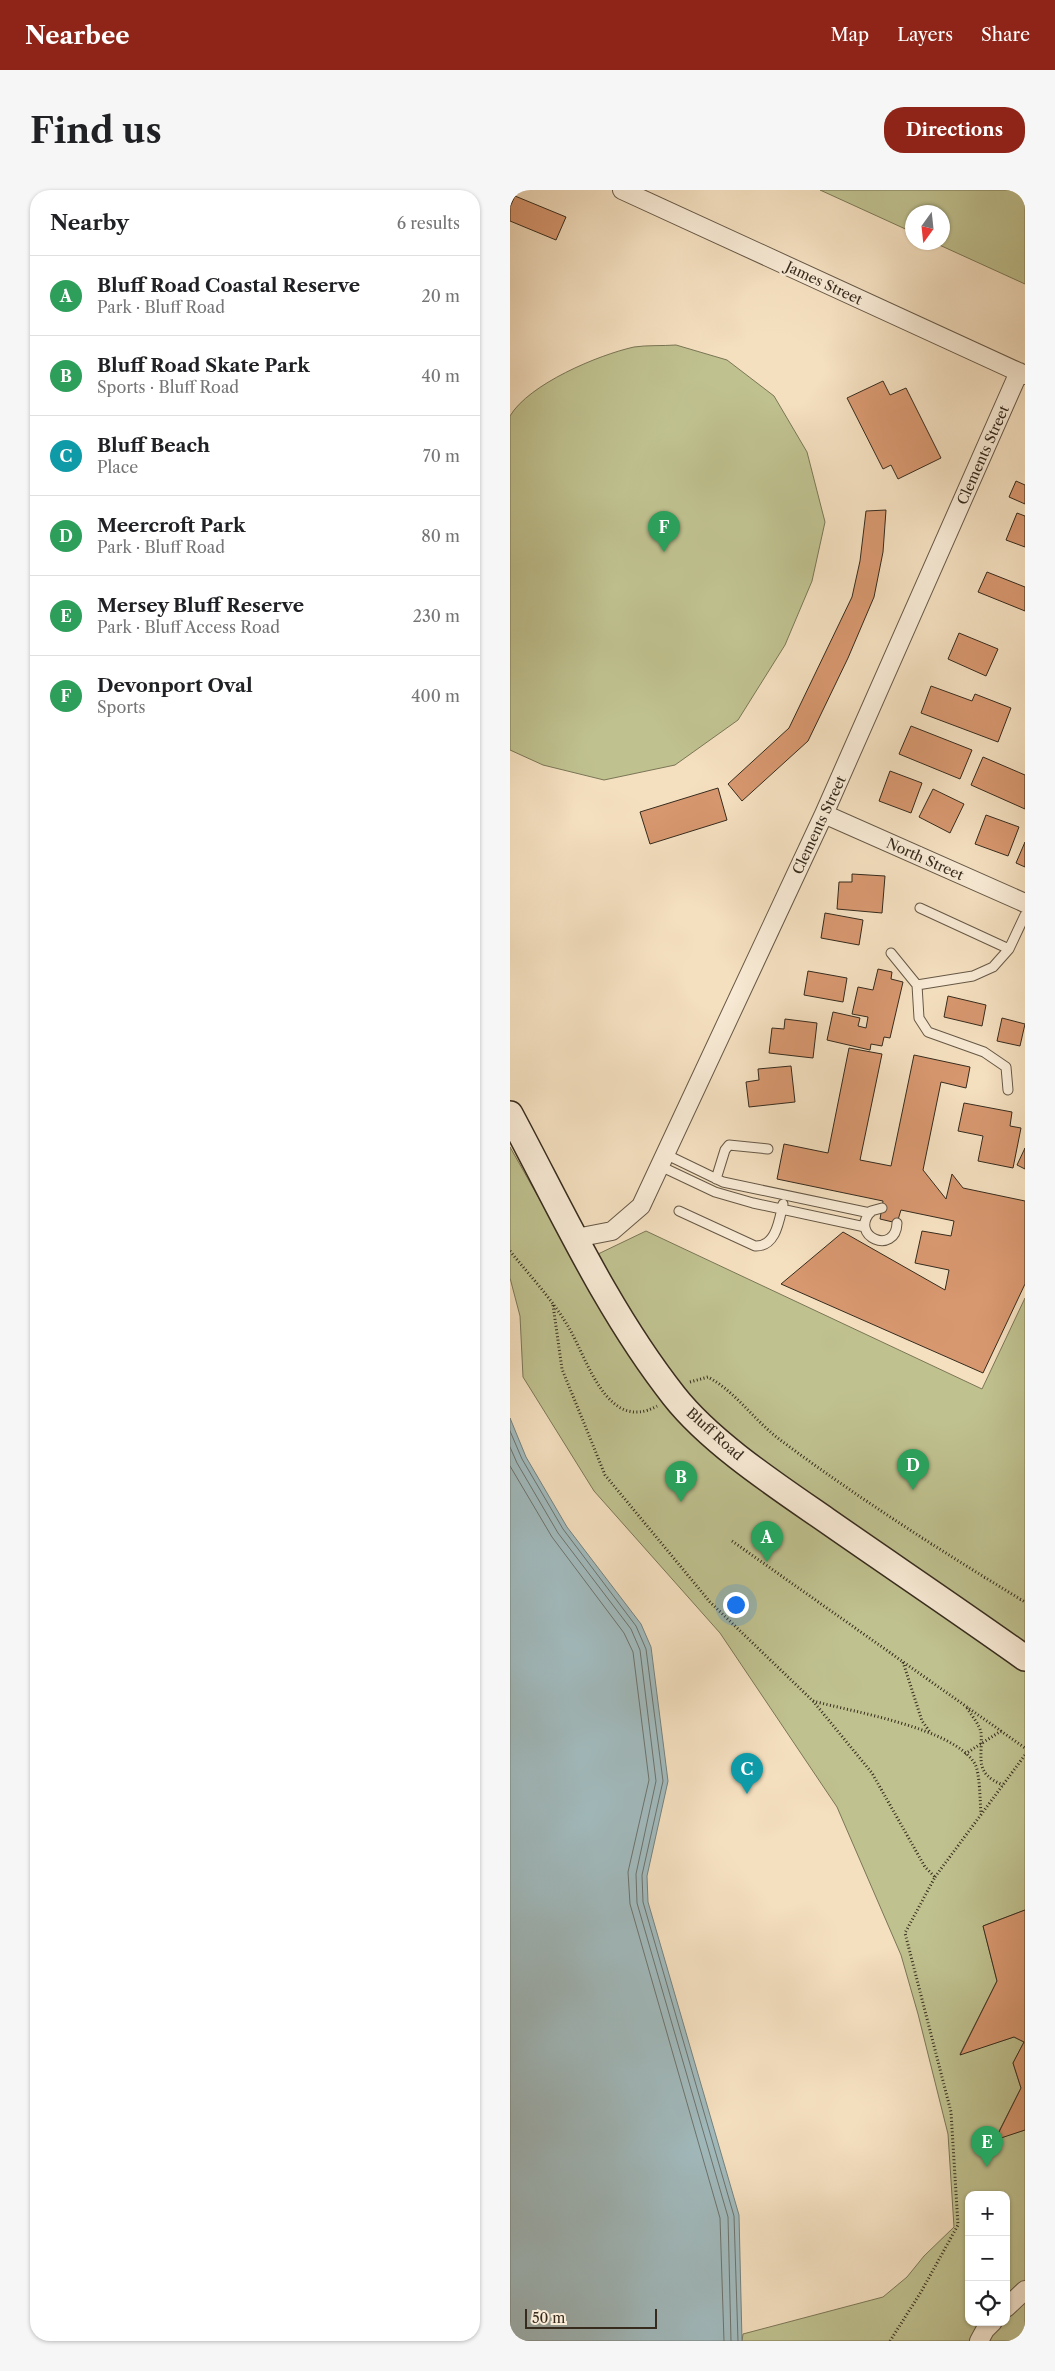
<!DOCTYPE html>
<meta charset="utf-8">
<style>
body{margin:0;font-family:"Libre Caslon Text",serif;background:#f6f6f6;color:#202124}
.controls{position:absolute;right:15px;bottom:15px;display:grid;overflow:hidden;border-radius:10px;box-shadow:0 1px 4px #0004}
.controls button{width:45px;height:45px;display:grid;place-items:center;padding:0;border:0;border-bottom:1px solid #e0e0e0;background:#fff;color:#202124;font:25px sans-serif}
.compass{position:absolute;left:395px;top:15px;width:45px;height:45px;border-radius:50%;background:#fff;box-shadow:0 1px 4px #0004;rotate:195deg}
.scale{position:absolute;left:15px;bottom:12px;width:132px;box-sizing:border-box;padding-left:5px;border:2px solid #362b1d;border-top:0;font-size:14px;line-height:18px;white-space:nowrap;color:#362b1d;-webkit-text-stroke:4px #f8ead5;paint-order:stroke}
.you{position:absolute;left:225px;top:1414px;width:18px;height:18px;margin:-12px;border:4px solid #fff;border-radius:50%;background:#1a73e8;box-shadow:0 0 0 8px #1a73e833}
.badge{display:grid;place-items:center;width:32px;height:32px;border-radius:50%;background:#8f2418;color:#fff;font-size:16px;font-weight:700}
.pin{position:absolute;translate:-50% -41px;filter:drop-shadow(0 1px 2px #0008)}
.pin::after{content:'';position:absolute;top:26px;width:18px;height:15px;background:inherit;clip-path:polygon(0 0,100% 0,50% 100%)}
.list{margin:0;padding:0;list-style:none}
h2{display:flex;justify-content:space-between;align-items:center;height:65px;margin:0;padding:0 20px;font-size:21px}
h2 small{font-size:16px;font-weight:400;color:#757577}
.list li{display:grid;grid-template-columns:32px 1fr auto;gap:15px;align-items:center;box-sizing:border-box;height:80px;padding:0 20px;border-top:1px solid #e0e0e0}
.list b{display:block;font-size:19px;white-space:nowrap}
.list p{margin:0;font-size:16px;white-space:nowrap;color:#757577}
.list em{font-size:16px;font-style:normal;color:#757577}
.icon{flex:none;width:28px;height:28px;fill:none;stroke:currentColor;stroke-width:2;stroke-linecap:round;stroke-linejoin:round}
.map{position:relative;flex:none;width:515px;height:2151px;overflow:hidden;border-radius:20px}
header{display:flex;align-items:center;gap:30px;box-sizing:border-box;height:70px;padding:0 25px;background:#8f2418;color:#fff}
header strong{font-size:24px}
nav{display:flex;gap:28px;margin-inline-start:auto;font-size:18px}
.intro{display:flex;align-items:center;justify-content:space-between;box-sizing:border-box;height:120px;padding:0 30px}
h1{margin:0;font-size:35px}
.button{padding:12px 22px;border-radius:20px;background:#8f2418;color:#fff;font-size:18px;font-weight:700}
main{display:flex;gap:30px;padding:0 30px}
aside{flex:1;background:#fff;border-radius:20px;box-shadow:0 1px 4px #0004}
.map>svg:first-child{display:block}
.green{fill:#bfc18f;stroke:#7a7656;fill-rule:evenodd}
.water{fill:#a1babd;stroke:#76817d}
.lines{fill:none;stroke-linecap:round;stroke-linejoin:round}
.shore{stroke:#6c726d;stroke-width:1}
.building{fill:#d7976f;stroke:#362b1d}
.lane-casing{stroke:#665846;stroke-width:11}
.street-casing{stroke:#665846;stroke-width:20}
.secondary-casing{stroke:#362b1d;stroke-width:28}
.path{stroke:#362b1d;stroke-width:3;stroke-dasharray:1 2.5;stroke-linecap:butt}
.lane{stroke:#f8ead5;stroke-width:9}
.street{stroke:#f8ead5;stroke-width:18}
.secondary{stroke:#f8ead5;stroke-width:25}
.labels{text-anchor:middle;stroke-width:5;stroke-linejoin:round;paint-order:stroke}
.street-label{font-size:14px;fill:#362b1d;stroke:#f8ead5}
</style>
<header>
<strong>Nearbee</strong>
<nav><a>Map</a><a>Layers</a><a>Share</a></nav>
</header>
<div class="intro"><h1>Find us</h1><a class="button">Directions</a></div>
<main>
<aside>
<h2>Nearby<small>6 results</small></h2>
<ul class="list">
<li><span class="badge" style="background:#2e9e5b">A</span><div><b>Bluff Road Coastal Reserve</b><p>Park · Bluff Road</p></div><em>20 m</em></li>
<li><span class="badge" style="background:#2e9e5b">B</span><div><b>Bluff Road Skate Park</b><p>Sports · Bluff Road</p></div><em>40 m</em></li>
<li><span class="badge" style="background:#0f9aa8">C</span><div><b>Bluff Beach</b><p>Place</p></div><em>70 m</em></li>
<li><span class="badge" style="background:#2e9e5b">D</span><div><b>Meercroft Park</b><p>Park · Bluff Road</p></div><em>80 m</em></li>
<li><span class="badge" style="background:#2e9e5b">E</span><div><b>Mersey Bluff Reserve</b><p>Park · Bluff Access Road</p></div><em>230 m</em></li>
<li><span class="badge" style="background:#2e9e5b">F</span><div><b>Devonport Oval</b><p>Sports</p></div><em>400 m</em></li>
</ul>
</aside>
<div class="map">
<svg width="515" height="2151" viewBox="0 0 515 2151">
<rect width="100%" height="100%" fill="#f4dfbf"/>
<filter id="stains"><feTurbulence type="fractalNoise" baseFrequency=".004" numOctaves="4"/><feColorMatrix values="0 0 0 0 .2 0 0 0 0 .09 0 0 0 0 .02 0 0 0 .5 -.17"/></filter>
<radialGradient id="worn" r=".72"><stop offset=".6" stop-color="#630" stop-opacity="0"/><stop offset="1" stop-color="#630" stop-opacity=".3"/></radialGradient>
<!-- green -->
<path class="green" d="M310 0H515V94L425 53 432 52V22H402V42Z
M166 155 217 170 264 206 297 262 315 332 302 391 275 455 228 530 165 575 94 590 33 575 0 560V226C19 194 88 165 124 157 137 155 153 156 166 155Z
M0 957 66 1074 165 1226 515 1478V1720L473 1736 487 1791 450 1864 504 1847 514 1852 503 1873 511 1898 485 1949 515 1940V2151H232L233 2144 373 2107 397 2087 414 2066 444 2037 438 1944 408 1824 391 1765 327 1617 210 1443 84 1301 13 1187 10 1126 0 1088ZM459 2005H496V2132H459Z
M136 1041 472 1199 515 1108V1454L184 1225 86 1065Z"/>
<!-- water -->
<path class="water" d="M0 1228 16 1267 57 1337 131 1434 141 1457 158 1591 137 1686 138 1712 229 2025 232 2151H0Z"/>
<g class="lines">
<!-- shore -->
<path class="shore" d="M0 1241 12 1269 53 1339 126 1436 136 1459 153 1591 132 1685 133 1712 224 2026 228 2151
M0 1257 7 1273 48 1343 121 1439 130 1460 146 1591 126 1684 127 1713 218 2027 221 2151
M0 1276 42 1347 114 1443 123 1462 139 1590 118 1682 120 1714 210 2028 214 2151"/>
</g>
<!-- building -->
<path class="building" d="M5 6 56 27 46 50 0 31V17Z
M373 191 380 205 396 198 431 268 388 289 381 275 373 279 337 208Z
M506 291 515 295V314L499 307Z
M376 320 373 362 364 407 338 468 298 551 232 611 218 594 279 538 342 407 350 371 356 321Z
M507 323 515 326V357L496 350Z
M477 382 515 397V421L468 402Z
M449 443 488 459 476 486 438 469Z
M421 496 462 511 465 504 501 518 488 552 411 523Z
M401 536 462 560 450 589 389 564Z
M473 567 515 585V619L461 595Z
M380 581 412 593 401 623 369 611Z
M208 598 217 630 140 654 130 622Z
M423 599 454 614 440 643 409 627Z
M476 625 509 637 498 666 465 654Z
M515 652V677L506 673Z
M342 684 375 686 372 723 327 719 329 692H342Z
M315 723 353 730 349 755 311 748Z
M368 779 382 782 381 789 393 792 380 848 374 847 372 856 361 854 360 860 317 850 323 822 350 828 348 836 356 838 358 827 342 824 348 797 363 800Z
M298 781 337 788 333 812 294 805Z
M438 806 476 815 472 836 434 827Z
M492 828 515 834 510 856 487 851Z
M275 829 307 833 303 868 259 863 262 838 274 839Z
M339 858 372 864 350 970 381 976 404 865 460 877 456 898 431 892 413 980 436 1009 442 984 453 998 515 1011V1094L473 1183 271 1094 333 1042 435 1100 439 1080 405 1073 412 1041 441 1046 444 1031 391 1020 387 1033 370 1029 373 1011 267 989 274 954 318 963Z
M281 876 285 912 239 917 236 892 249 890 248 879Z
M454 913 502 922 500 936 511 938 503 978 468 971 473 946 448 941Z
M515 958V979L507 975Z
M515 1720V1940L485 1950 511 1898 503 1873 514 1852 504 1847 450 1865 487 1791 473 1736Z"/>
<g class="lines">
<!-- lane casing -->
<g class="lane-casing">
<path id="lane" d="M410 718 499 759 515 725
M381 763 407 795 463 786 483 777 499 759
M407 795 409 828 418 842 474 862 496 877 498 900
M155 964 213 992 360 1023
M150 976 205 1002 243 1013 355 1037
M206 989 215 960 219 955 258 959
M372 1018 361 1021C338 1047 386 1066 387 1033
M169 1021 245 1056C266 1057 269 1031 273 1014"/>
</g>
<!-- street casing -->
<g class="street-casing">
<path id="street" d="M112 0 515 185
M314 624 515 713
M66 1048 102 1041 131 1016 314 624 509 182
M496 2118 515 2100
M469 2151 475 2140 483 2132"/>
</g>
<!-- secondary casing -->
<g class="secondary-casing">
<path id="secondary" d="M0 924C51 1019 97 1121 164 1206 201 1253 267 1296 316 1330 382 1376 449 1421 515 1468"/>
</g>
<!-- path -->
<path class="path" d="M0 1061C20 1086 43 1110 59 1138 77 1168 97 1244 147 1216
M43 1115 52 1179 95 1285 200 1412 303 1511 362 1583 415 1677 425 1687 395 1743 441 1922 448 2035 411 2102 380 2151
M180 1192 198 1187C226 1202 244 1230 269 1249 348 1308 431 1361 515 1412
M222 1351 515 1558
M393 1472 412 1531 420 1542
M303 1511C343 1522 444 1538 465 1574 470 1583 470 1612 471 1624
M457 1518C461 1525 470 1535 471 1543 473 1568 463 1583 493 1595
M455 1564 491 1541
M425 1687 515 1565"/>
<!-- lane -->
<use href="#lane" class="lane"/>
<!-- street -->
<use href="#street" class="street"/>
<!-- secondary -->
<use href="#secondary" class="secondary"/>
</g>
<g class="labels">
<!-- street labels -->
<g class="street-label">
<text transform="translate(314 93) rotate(25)" y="5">James Street</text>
<text transform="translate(473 265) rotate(-66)" y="5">Clements Street</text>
<text transform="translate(309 635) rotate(-65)" y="5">Clements Street</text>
<text transform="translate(415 669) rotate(24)" y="5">North Street</text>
<text transform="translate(205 1244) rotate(42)" y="5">Bluff Road</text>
</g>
</g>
<rect width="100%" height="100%" filter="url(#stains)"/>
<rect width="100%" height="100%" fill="url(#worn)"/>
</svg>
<div class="controls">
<button>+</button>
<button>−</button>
<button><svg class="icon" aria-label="locate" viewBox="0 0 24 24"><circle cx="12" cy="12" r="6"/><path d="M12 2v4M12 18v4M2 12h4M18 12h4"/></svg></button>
</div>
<svg class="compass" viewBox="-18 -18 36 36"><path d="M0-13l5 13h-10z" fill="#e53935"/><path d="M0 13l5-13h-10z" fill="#757577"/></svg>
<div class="scale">50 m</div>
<div class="you"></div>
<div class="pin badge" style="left:257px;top:1372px;background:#2e9e5b">A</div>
<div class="pin badge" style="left:171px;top:1312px;background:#2e9e5b">B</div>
<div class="pin badge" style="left:237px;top:1604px;background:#0f9aa8">C</div>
<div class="pin badge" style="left:403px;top:1300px;background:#2e9e5b">D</div>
<div class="pin badge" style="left:477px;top:1977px;background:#2e9e5b">E</div>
<div class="pin badge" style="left:154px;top:362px;background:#2e9e5b">F</div>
</div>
</main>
